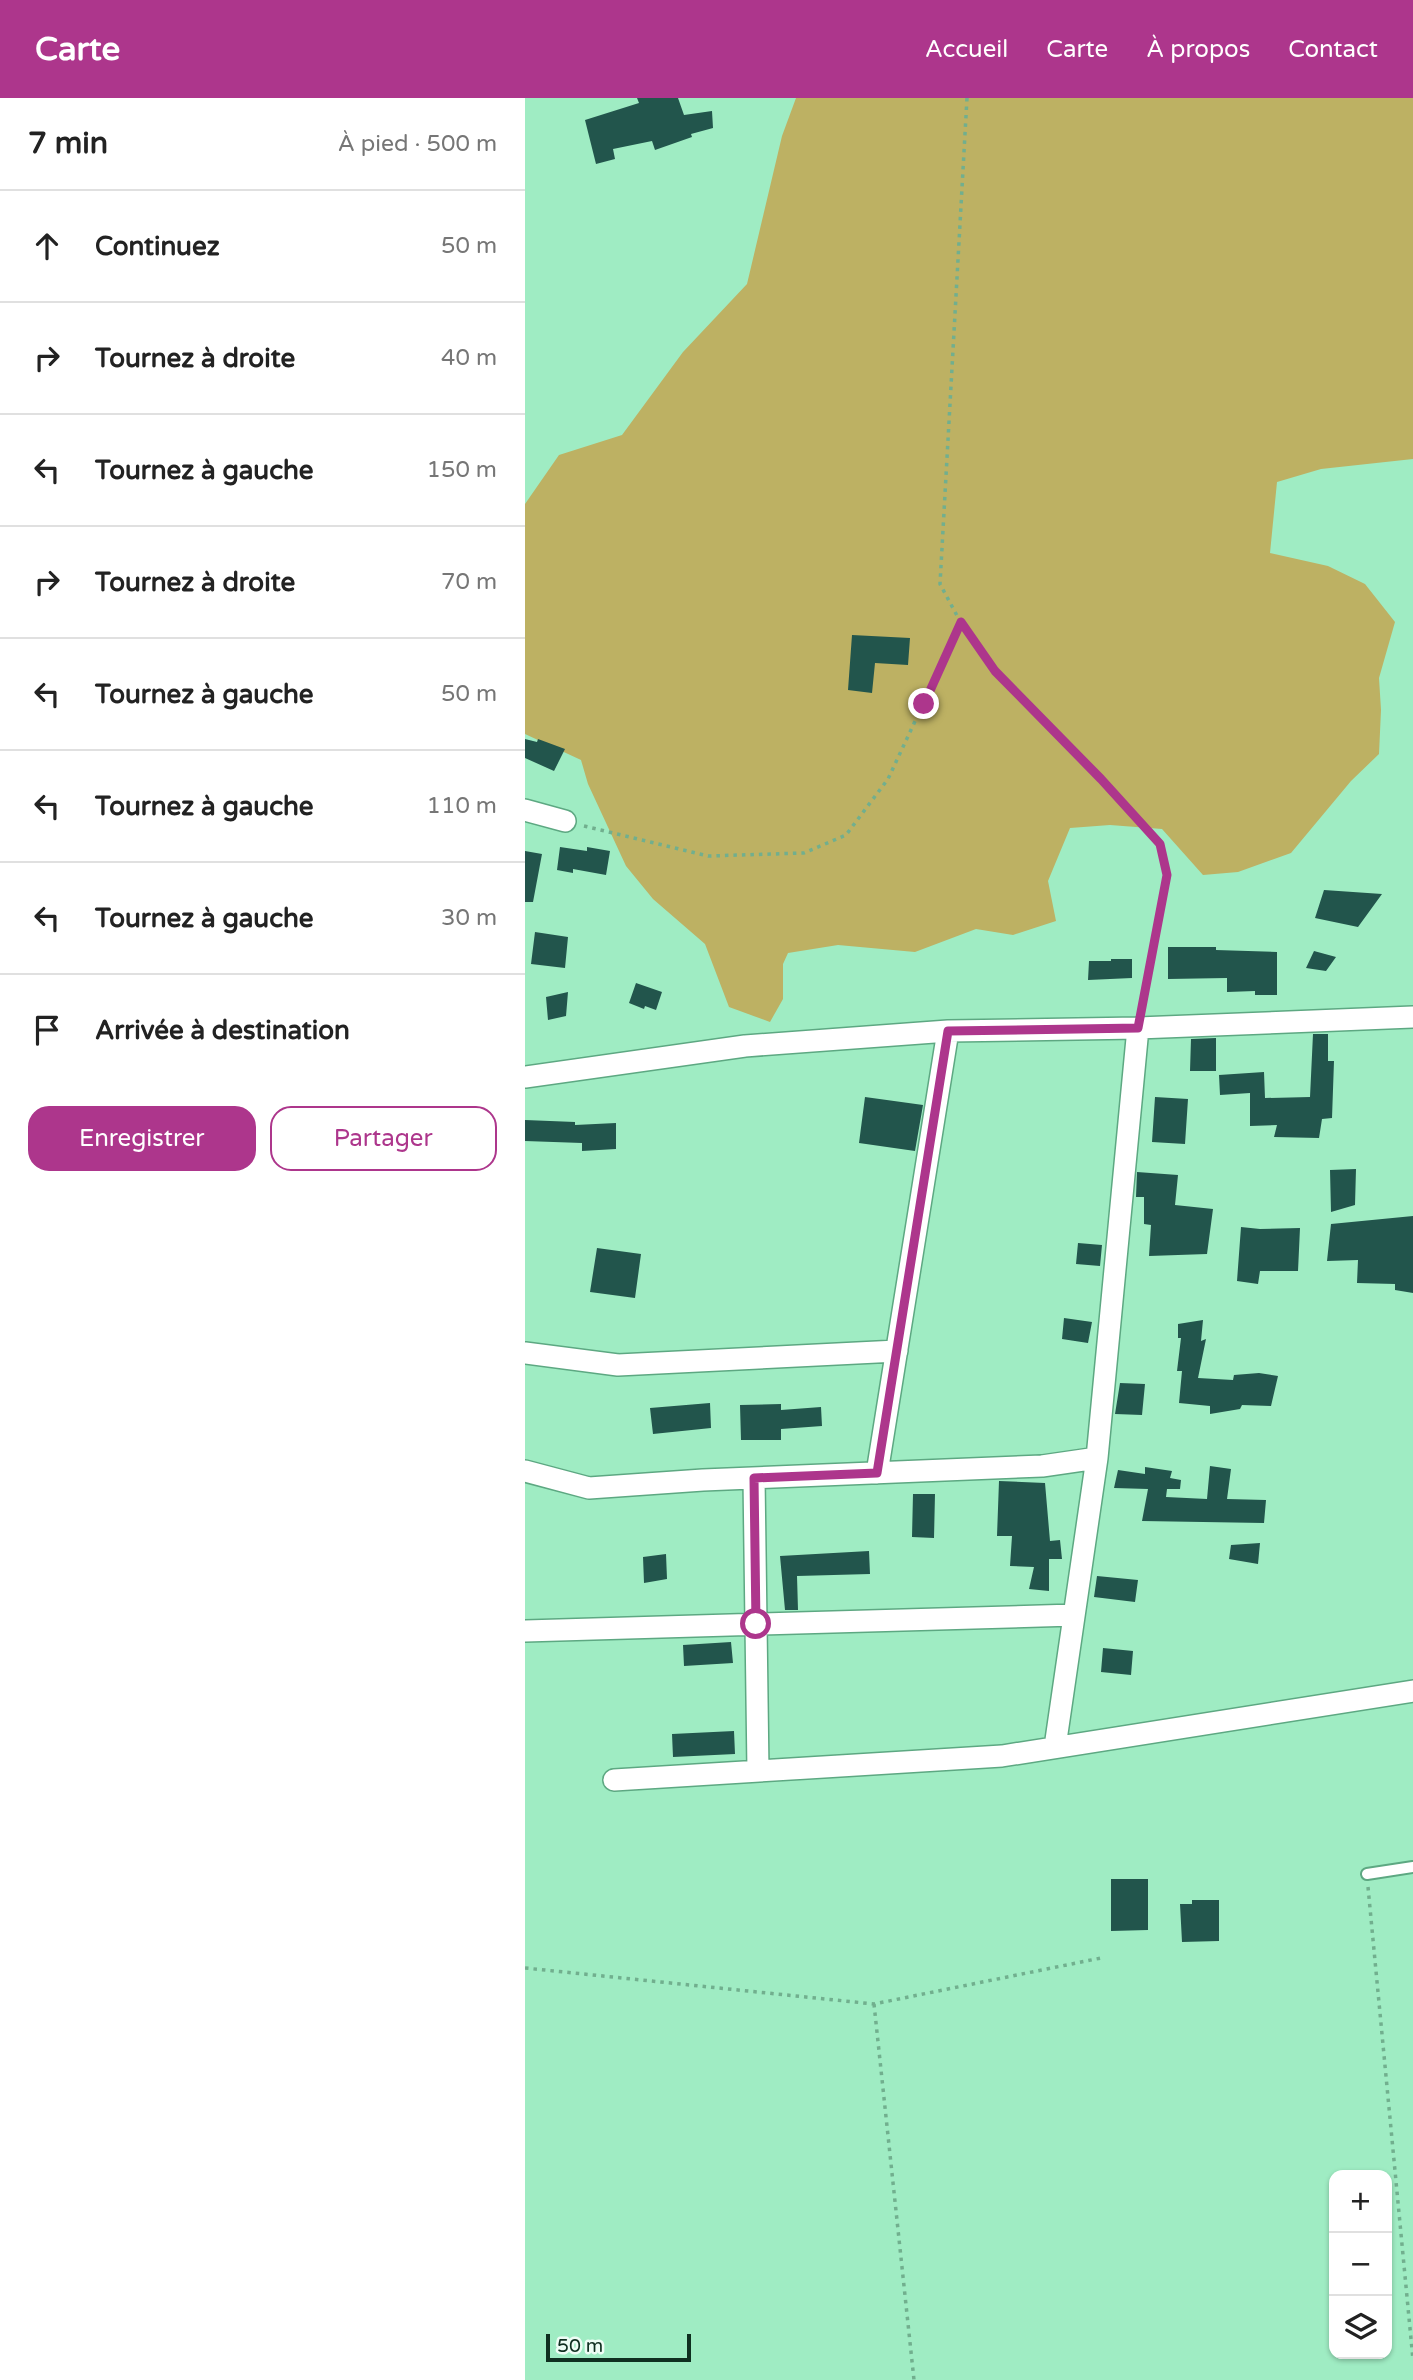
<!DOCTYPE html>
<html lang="fr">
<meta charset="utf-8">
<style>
body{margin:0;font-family:"Varela Round",sans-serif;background:#f2f2f2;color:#222}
.controls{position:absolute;right:21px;bottom:21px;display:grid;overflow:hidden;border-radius:14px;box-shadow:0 2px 5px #0004}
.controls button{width:63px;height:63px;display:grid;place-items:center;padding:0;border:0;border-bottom:2px solid #e0e0e0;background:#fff;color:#222;font:35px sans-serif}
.scale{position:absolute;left:21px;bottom:18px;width:145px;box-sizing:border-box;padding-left:7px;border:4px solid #0f2f20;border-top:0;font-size:19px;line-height:24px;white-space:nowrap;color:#0f2f20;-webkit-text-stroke:5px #eefdf5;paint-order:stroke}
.stop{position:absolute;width:21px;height:21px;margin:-16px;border:5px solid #ad368c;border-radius:50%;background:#fff}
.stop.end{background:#ad368c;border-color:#fff;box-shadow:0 2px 7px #0008}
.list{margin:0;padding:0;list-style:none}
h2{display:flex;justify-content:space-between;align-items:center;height:91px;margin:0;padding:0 28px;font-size:30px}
h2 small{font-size:23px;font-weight:400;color:#767676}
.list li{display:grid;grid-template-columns:46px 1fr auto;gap:21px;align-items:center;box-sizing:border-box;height:112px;padding:0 28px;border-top:2px solid #e0e0e0}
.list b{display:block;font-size:26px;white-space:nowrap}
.list em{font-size:23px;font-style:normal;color:#767676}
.actions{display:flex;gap:14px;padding:21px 28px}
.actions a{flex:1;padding:16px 0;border:2px solid #ad368c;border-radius:21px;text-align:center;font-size:24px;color:#ad368c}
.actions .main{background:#ad368c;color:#fff}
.icon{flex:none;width:38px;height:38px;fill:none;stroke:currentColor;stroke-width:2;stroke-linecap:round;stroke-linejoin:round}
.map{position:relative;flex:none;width:888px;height:2282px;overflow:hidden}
header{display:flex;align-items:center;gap:42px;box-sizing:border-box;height:98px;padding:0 35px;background:#ad368c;color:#fff}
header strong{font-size:33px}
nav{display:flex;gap:38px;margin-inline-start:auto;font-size:24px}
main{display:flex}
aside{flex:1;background:#fff}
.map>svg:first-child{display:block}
.green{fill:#bdb163}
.building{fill:#22554c}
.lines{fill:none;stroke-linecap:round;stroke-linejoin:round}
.service-casing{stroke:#5da882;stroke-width:14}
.minor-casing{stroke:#5da882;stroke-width:24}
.path{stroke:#71af8e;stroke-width:3.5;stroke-dasharray:3.5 5;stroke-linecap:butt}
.service{stroke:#fff;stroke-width:10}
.minor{stroke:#fff;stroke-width:21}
.route{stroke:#ad368c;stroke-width:9}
</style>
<header>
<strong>Carte</strong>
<nav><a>Accueil</a><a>Carte</a><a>À propos</a><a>Contact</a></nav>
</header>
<main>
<aside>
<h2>7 min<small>À pied · 500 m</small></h2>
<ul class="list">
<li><svg class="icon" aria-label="ahead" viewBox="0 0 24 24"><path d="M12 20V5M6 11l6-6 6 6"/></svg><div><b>Continuez</b></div><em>50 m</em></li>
<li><svg class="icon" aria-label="right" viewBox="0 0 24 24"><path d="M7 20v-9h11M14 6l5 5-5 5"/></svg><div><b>Tournez à droite</b></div><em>40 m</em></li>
<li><svg class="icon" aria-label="left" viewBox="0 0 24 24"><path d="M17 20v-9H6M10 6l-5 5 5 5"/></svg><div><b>Tournez à gauche</b></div><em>150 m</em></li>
<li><svg class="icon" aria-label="right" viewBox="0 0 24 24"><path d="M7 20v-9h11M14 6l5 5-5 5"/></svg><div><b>Tournez à droite</b></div><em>70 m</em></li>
<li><svg class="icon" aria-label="left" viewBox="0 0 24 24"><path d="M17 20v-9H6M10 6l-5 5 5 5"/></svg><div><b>Tournez à gauche</b></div><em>50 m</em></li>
<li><svg class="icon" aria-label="left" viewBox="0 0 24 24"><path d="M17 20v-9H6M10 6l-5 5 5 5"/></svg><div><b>Tournez à gauche</b></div><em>110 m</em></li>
<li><svg class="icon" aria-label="left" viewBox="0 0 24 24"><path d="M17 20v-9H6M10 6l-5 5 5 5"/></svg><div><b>Tournez à gauche</b></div><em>30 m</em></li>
<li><svg class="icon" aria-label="arrive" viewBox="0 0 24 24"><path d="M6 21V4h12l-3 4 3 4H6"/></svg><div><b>Arrivée à destination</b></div></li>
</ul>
<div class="actions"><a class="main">Enregistrer</a><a>Partager</a></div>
</aside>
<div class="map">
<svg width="888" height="2282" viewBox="0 0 888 2282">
<rect width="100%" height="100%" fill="#9fecc3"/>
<!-- green -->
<path class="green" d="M271 0H888V361L796 371 752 384 745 455 803 468 840 486 870 524 854 580 856 612 854 656 826 683 766 755 713 774 678 777 637 731 585 727 545 730 523 783 531 823 488 837 451 831 390 854 313 847 263 855 258 866V901L245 924 204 909 180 846 128 801 101 768 63 686 56 662 0 636V406L34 357 97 337 158 254 222 186 257 38Z"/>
<!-- building -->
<path class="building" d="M112 0H153L159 17 187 13 188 30 166 36 167 39 130 52 127 43 88 51 90 61 71 66 60 22 114 5Z
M327 537 385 540 383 567 350 565 347 595 323 592Z
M0 641 12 644 13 641 40 651 29 673 0 660Z
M35 749 62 753V749L85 753 81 777 48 771V775L32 772Z
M0 753 17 756 8 804H0Z
M799 792 857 796 833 829 790 820Z
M10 834 43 839 40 870 6 866Z
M643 849H691V852L752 854V897H730V893L702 894V880L643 881Z
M789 853 811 859 801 873 781 870Z
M586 861H607V880L563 882 564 863H586Z
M111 885 137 894 131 912 120 908 119 911 104 905Z
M43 894 41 918 23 922 21 899Z
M788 936H803V963H809L807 1020 797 1021 794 1040 749 1039 752 1027 725 1028V995L695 997 694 977 739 974 740 1000 785 999Z
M691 940V973H665L666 941Z
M340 999 398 1007 390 1053 334 1045Z
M630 999 663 1001 660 1046 627 1044Z
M0 1022 50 1024V1027L91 1025V1051L57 1053V1045L0 1043Z
M831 1071 830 1107 806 1114 805 1072Z
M612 1074 653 1077 650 1107 688 1111 682 1156 624 1158 626 1127 619 1126V1099H611Z
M888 1118V1195L870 1192V1186L832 1185 833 1162 802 1163 806 1126Z
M716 1129 735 1131 775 1130 773 1173H735L733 1186 712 1183Z
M553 1145 577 1147 575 1168 551 1166Z
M72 1150 116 1156 110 1200 65 1194Z
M539 1220 567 1224 563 1245 537 1241Z
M678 1222 676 1243 681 1241 673 1280 708 1282 709 1277 734 1275 753 1278 746 1308 717 1307 715 1311 685 1316V1308L654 1305 657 1273H652L656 1240H653V1226Z
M595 1285 620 1286 617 1317 590 1316Z
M185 1305 186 1330 128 1336 125 1310Z
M256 1306V1312L296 1309 297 1328 256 1331V1342H216L215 1307Z
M685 1368 706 1371 702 1401 741 1402 739 1425 617 1423 623 1391 589 1390 593 1372 620 1376V1369L647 1373 645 1380 656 1382 655 1391H642L641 1399 682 1401Z
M474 1383 520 1385 525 1443 535 1442 537 1461H524V1493L504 1491 509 1469 485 1468 487 1438H472Z
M388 1396H410L409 1440 387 1439Z
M735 1445 733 1466 704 1461 706 1447Z
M344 1453 345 1476 272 1478 273 1512H260L255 1458Z
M141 1456 142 1481 119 1485 118 1459Z
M572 1478 613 1482 610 1504 569 1499Z
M206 1544 208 1565 159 1568 158 1547Z
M578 1550 608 1553 606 1577 576 1574Z
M209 1633 210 1656 148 1659 147 1636Z
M586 1781H623V1832L586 1833Z
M667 1802H694V1843L657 1844 655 1806H667Z"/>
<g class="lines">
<!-- service casing -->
<g class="service-casing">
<path id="service" d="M842 1776 888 1769"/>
</g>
<!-- minor casing -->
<g class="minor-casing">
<path id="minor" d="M0 712 40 723
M0 979 220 948 423 933 613 930 888 919
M0 1255 93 1267 372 1253
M0 1373 64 1390 178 1382 517 1368 572 1360
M352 1375 423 933
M229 1380 233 1673
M0 1533 549 1517
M530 1649 572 1360 613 930
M89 1682 477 1658 888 1593"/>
</g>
<!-- path -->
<path class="path" d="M442 0 415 486 436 525 470 573 576 681 634 746 642 777 617 910
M59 728 183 758 279 755 321 737 363 681 436 525
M843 1789 888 2262
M0 1870 349 1906 576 1860
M349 1906 389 2282"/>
<!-- service -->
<use href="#service" class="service"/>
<!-- minor -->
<use href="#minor" class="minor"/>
</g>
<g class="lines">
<!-- route -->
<path class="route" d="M231 1526 229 1380 352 1375 423 933 613 930 642 777 635 746 576 681 470 573 436 524 399 606"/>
</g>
</svg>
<div class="controls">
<button>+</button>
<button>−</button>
<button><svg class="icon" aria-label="layers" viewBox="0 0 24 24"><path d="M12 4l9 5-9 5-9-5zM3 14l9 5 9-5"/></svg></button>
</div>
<div class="scale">50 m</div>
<div class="stop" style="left:231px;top:1526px"></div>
<div class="stop end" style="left:399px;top:606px"></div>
</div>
</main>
